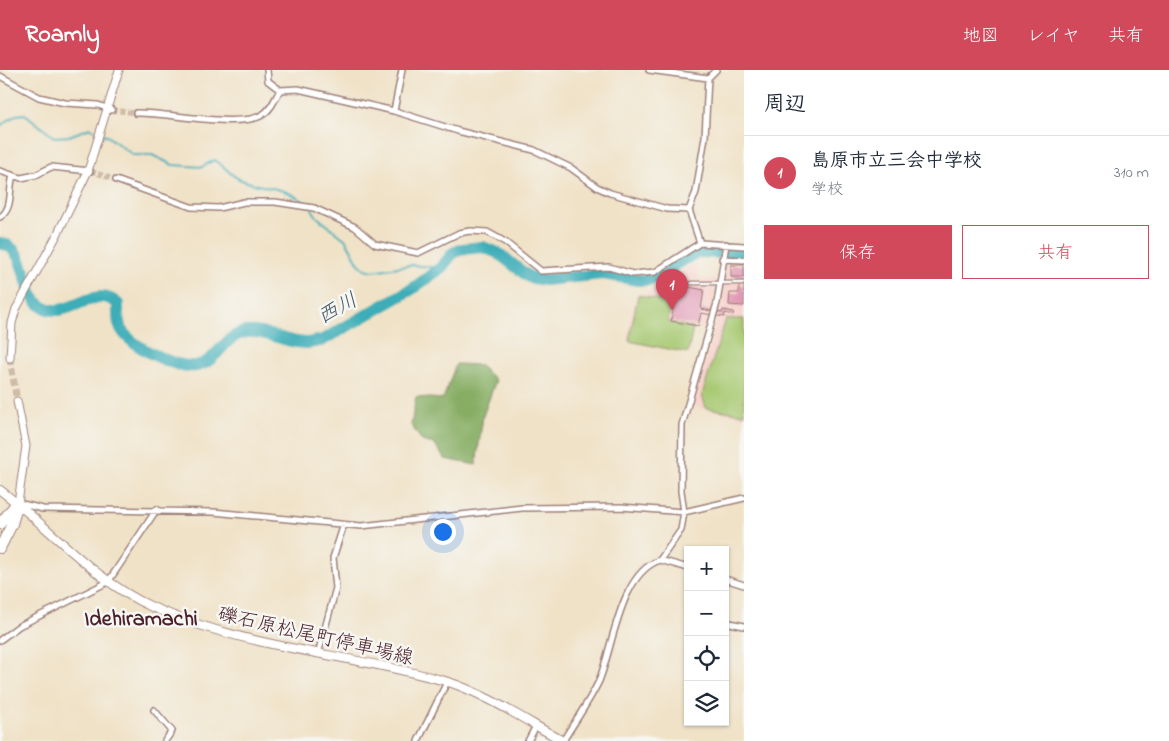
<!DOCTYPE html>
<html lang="ja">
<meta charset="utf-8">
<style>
body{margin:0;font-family:"Indie Flower","Klee One",sans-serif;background:#f6f6f7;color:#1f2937}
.controls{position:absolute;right:15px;bottom:15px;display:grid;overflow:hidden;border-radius:0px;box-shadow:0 1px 4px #0004}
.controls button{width:45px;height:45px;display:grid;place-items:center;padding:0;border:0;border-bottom:1px solid #e0e1e3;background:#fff;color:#1f2937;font:25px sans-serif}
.you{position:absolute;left:442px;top:461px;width:18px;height:18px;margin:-12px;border:4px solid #fff;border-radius:50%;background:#1a73e8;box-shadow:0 0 0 8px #1a73e833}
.badge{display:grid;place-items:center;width:32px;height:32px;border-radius:50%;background:#d1495b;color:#fff;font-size:16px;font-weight:700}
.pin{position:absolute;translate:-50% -41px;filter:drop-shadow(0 1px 2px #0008)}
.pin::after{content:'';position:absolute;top:26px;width:18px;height:15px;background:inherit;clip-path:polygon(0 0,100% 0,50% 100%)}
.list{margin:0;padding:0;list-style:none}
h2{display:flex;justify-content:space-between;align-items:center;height:65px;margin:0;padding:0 20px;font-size:21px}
h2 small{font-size:16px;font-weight:400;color:#747a83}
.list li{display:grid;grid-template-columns:32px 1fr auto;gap:15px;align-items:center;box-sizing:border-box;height:75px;padding:0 20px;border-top:1px solid #e0e1e3}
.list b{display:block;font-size:19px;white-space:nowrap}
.list p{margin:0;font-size:16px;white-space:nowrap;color:#747a83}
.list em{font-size:16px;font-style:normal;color:#747a83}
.actions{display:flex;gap:10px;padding:15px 20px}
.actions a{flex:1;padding:11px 0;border:1px solid #d1495b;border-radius:0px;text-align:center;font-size:18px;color:#d1495b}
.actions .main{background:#d1495b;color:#fff}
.icon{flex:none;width:28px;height:28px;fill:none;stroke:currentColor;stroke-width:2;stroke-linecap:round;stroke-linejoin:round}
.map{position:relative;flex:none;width:744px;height:671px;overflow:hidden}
header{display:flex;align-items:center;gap:30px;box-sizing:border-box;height:70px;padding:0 25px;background:#d1495b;color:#fff}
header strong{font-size:24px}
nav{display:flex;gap:28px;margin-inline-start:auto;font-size:18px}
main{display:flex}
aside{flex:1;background:#fff}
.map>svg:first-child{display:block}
.built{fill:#f7d0c9}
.green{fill:#a8c972;stroke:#79744e}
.forest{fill:#86ad64;stroke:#686648}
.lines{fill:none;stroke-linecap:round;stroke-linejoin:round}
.stream{stroke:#3dadb8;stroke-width:2}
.river{stroke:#3dadb8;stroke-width:12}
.building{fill:#e195b3}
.minor-tunnel{stroke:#cfbba8;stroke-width:5;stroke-dasharray:5 2.5;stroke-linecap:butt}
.tertiary-tunnel{stroke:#cfbba8;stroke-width:7;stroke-dasharray:7 3.5;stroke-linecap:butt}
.service-casing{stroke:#9d8079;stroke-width:5}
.minor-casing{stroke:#9d8079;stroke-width:8}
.tertiary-casing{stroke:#9d8079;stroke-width:9}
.secondary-casing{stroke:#9d8079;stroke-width:10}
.motorway-casing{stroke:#9d8079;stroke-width:12}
.service{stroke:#fff;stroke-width:2.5}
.minor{stroke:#fff;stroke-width:5}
.tertiary{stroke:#fff;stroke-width:7}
.secondary{stroke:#fff;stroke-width:8}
.motorway{stroke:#fff;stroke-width:10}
.labels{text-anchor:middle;stroke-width:5;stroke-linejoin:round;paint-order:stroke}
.street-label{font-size:20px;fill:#4a1f2b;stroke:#f6f6f2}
.water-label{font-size:21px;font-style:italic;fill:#455863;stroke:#f6f6f2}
.quarter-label{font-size:22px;font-weight:bold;fill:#4a1f2b;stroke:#f6f6f2}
</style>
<header>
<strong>Roamly</strong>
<nav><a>地図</a><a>レイヤ</a><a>共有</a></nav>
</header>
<main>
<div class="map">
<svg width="744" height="671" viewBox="0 0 744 671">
<rect width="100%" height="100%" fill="#f6f6f2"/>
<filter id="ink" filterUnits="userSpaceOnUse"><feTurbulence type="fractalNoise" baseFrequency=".02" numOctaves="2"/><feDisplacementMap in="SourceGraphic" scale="10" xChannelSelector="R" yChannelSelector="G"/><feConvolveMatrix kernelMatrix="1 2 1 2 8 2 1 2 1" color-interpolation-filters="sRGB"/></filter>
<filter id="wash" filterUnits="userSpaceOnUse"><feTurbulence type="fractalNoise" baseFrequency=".0096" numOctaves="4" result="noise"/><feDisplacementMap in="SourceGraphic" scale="20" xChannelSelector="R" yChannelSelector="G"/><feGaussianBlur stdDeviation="1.12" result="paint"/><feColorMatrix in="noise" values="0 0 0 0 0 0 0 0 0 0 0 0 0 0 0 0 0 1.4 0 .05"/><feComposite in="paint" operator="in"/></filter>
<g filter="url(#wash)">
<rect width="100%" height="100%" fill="#f0e2c7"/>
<!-- built -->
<path class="built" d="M696 192 701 210 716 208V217L707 260 694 257 689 284 627 271 636 224 648 223Z
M724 192H744V347L693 336 712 270Z"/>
<!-- green -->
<path class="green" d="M638 225 672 233 668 252 693 258 688 283 629 271Z
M726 249H744V344L706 338 702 325Z"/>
<!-- forest -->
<path class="forest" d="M456 294 479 295 496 310 483 346 476 395 445 389 434 374 422 371 411 355 416 327 443 329Z"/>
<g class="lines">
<!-- stream -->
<path class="stream" d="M0 56 16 45 25 44 54 67 69 66 90 58 107 66 133 85H152L173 95 202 97 214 90C224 95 230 105 239 109 267 121 284 114 309 136
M312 139 317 147 346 170 359 194 365 199 373 201 411 195 441 198"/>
<!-- river -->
<path class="river" d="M0 173C30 177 20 227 45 238 71 249 95 212 118 234 118 243 117 253 122 260 132 277 177 299 196 296 217 293 225 264 246 262 267 260 285 273 306 273 311 273 316 271 321 271L412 219 441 198 453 183 462 179 483 177 498 183 529 207 545 210 603 204 638 210H648L666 203 675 195 697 182 744 184"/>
</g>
<g id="blocks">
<!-- building -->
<path class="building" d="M731 195H744V207H731Z
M678 215 704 220 701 239 722 243 723 240 734 242 733 245 725 243 724 247 701 243 698 256 671 251Z
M739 216H744V236L729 235 730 223H739Z"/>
</g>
</g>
<g filter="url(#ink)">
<use href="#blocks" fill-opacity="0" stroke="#9d8079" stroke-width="1"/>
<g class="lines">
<!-- minor-tunnel -->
<path class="minor-tunnel" d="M112 40 136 43
M91 101 116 110"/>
<!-- tertiary-tunnel -->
<path class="tertiary-tunnel" d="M10 288 17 331"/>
<!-- service casing -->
<g class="service-casing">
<path id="service" d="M691 213H744"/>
</g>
<!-- minor casing -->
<g class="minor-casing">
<path id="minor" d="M267 0 268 11 280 20 298 19 394 41 458 61 534 80 571 98 597 117 610 123 667 139 689 140
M649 0 708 8
M0 6 39 27 65 33 98 35 112 40
M394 41 402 0
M136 43C166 42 239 59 262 45 271 40 275 29 280 20
M0 101 21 108 36 105 51 97 90 101
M116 110 191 137 219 138 244 132H275L314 138 355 157 375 174 418 183 459 163 470 161 487 162 505 172 541 201 609 197 633 204 655 202 700 173 744 176
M0 147C14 138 8 120 13 106
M700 173 689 140 696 122 705 67 708 8 716 0
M722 189 744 190
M18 433 43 439 213 442 361 456 522 438 621 437 684 442 744 428
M660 490 681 460 684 442 681 421 682 355 717 233 726 174
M725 509 744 515
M725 552 744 556
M0 570 19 556 108 512 157 439
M318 584 336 518 333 488 344 454
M154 640 172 661 165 671
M418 671 447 612
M528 671 536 656
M563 671C575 651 589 632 599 611 613 577 620 503 660 490L688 498"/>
</g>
<!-- tertiary casing -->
<g class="tertiary-casing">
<path id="tertiary" d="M10 288 12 253 16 239 57 165 88 101 119 0
M17 331 26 376 18 433"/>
</g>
<!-- secondary casing -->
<g class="secondary-casing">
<path id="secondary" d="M0 420C51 458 94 511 152 537 247 579 347 583 445 611 483 622 528 652 563 671"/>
</g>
<!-- motorway casing -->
<g class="motorway-casing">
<path id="motorway" d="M0 454 15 435
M0 478 12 454 18 433"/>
</g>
<!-- service -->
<use href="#service" class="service"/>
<!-- minor -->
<use href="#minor" class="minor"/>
<!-- tertiary -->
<use href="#tertiary" class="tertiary"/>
<!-- secondary -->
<use href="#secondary" class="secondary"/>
<!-- motorway -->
<use href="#motorway" class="motorway"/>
</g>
</g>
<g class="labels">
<!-- street labels -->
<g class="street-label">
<text transform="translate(316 565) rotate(13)" y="7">礫石原松尾町停車場線</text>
</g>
<!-- water labels -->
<g class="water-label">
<text transform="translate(337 238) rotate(-29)" y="7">西川</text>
</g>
<!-- quarter labels -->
<g class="quarter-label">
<text x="141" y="555">Idehiramachi</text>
</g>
</g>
</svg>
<div class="controls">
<button>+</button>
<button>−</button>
<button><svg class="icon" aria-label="locate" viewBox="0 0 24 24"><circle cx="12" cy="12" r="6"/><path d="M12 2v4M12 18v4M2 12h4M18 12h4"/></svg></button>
<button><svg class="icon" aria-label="layers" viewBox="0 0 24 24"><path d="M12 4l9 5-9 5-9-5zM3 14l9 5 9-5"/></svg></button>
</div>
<div class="you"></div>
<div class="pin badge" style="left:672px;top:240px">1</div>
</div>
<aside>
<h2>周辺<small></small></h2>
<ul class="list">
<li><span class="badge">1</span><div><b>島原市立三会中学校</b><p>学校</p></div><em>310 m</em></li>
</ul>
<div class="actions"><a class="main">保存</a><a>共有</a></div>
</aside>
</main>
